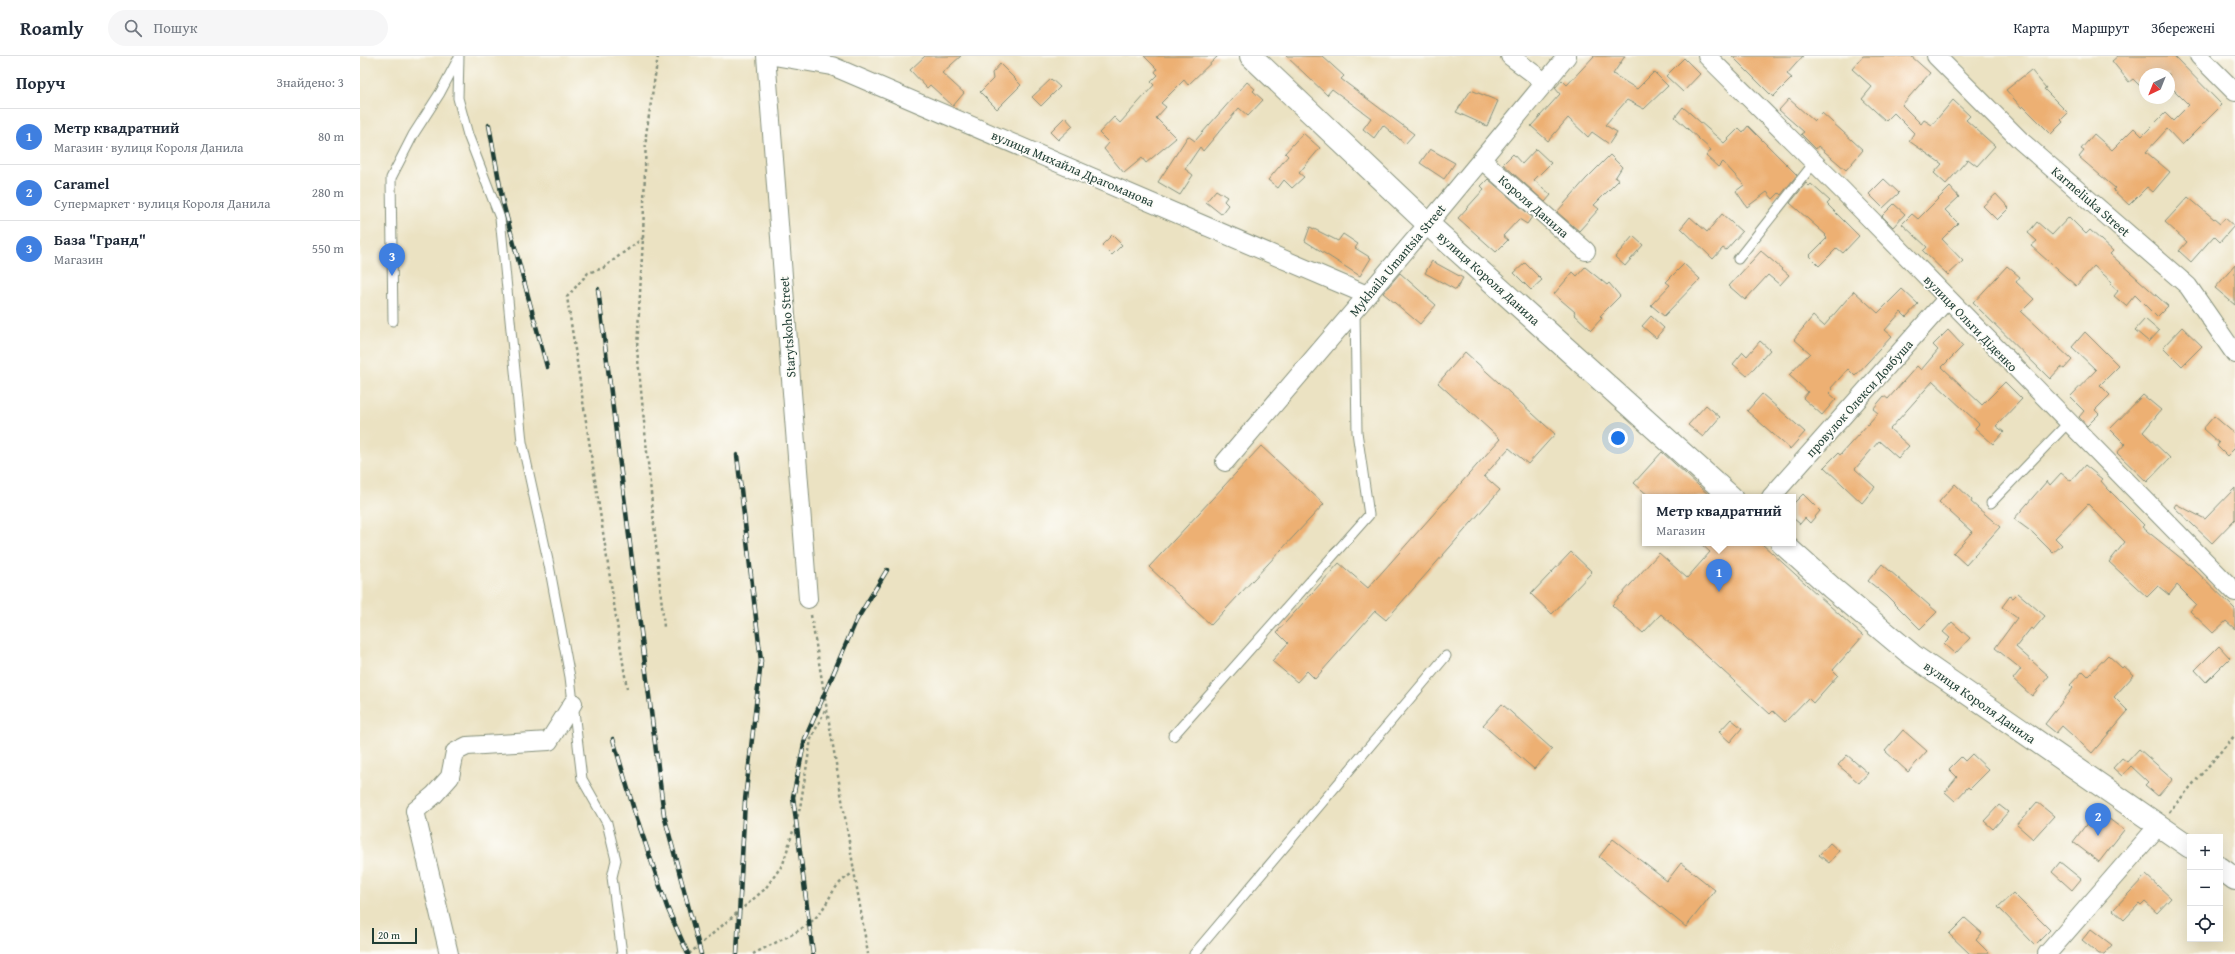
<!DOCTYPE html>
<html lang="uk">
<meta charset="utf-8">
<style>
body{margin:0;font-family:"Gentium Book Plus",serif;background:#f6f6f7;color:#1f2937}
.controls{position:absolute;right:12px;bottom:12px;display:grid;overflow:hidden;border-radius:0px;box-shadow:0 4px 16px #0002}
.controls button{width:36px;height:36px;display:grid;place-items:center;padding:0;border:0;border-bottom:1px solid #e0e1e3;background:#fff;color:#1f2937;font:20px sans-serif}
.compass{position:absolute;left:1779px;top:12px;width:36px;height:36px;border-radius:50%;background:#fff;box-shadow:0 4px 16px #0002;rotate:223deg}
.scale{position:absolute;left:12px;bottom:10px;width:45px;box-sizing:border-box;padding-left:4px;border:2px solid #1f3d34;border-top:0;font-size:11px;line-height:14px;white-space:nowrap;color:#1f3d34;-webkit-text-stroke:3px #fdfcf7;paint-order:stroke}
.you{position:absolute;left:1258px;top:382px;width:14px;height:14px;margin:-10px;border:3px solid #fff;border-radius:50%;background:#1a73e8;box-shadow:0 0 0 6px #1a73e833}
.badge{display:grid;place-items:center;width:26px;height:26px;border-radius:50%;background:#7c3aed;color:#fff;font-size:13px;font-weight:700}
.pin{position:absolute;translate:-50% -33px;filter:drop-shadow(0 1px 2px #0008)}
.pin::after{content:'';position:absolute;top:21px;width:14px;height:12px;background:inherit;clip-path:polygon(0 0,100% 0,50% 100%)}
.popup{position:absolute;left:1282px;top:438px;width:154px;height:52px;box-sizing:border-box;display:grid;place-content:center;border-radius:0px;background:#fff;filter:drop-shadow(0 1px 3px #0005);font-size:13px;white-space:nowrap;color:#747a83}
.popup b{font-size:15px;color:#1f2937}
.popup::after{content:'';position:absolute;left:50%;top:100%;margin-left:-8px;border:8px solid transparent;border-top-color:#fff}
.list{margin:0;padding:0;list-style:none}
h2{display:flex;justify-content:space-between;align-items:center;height:52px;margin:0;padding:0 16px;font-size:17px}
h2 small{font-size:13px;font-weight:400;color:#747a83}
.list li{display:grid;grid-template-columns:26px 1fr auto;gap:12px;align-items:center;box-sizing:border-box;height:56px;padding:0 16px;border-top:1px solid #e0e1e3}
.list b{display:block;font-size:15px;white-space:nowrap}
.list p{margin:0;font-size:13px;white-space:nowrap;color:#747a83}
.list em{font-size:13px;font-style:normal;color:#747a83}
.icon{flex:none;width:22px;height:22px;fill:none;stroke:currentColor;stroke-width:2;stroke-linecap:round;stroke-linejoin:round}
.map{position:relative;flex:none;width:1875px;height:898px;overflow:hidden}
header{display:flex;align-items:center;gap:24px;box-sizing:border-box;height:56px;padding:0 20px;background:#fff;border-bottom:1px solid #e0e1e3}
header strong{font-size:19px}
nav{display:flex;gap:22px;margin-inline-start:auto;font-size:14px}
.search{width:280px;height:36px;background:#f6f6f7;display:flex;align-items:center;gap:10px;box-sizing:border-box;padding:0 14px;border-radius:22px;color:#747a83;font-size:15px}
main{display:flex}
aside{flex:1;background:#fff}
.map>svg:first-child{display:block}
.building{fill:#edb073}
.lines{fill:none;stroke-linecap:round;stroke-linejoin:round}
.service-casing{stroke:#85907b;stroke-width:11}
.minor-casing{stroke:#85907b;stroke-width:20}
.secondary-casing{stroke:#85907b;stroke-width:24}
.path{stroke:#85907b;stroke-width:2.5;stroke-dasharray:3 3;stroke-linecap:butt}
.service{stroke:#fff;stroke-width:9}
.minor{stroke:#fff;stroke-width:18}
.secondary{stroke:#fff;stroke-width:22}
.rail-casing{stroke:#1f3d34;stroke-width:4.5}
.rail{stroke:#fdfcf7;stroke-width:3;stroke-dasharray:9;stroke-linecap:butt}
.labels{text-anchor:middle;stroke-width:3.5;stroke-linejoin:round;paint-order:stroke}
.street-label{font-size:13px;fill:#1f3d34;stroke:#fdfcf7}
</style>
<header>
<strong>Roamly</strong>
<div class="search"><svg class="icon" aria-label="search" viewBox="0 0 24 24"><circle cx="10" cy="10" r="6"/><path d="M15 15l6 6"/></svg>Пошук</div>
<nav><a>Карта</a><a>Маршрут</a><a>Збережені</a></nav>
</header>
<main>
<aside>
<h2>Поруч<small>Знайдено: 3</small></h2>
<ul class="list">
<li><span class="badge" style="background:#3f7fe0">1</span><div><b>Метр квадратний</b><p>Магазин · вулиця Короля Данила</p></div><em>80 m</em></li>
<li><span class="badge" style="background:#3f7fe0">2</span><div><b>Caramel</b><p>Супермаркет · вулиця Короля Данила</p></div><em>280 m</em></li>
<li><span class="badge" style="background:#3f7fe0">3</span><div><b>База &quot;Гранд&quot;</b><p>Магазин</p></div><em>550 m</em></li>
</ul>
</aside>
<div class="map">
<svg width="1875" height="898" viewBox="0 0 1875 898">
<rect width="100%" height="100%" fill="#fdfcf7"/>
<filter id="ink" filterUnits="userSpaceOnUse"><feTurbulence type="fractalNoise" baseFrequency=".025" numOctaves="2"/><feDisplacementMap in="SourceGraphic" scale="8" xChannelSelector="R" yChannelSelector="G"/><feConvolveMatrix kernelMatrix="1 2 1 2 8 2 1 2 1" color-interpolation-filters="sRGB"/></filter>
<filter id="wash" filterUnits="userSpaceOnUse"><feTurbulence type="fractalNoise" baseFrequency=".012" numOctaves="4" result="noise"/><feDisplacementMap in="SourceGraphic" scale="16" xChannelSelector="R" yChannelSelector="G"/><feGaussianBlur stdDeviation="0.9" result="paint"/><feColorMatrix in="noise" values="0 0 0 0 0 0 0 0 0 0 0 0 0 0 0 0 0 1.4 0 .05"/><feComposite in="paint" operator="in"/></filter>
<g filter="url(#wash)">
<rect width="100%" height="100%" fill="#ebe2c2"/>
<g id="blocks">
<!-- building -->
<path class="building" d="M565 0H601L582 17 604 37 593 50 570 29 567 32 550 14Z
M784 0H858L828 29 824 24 801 47 806 51 796 62 816 82 786 107 782 102 764 117 744 93 749 87 739 77 754 61 760 67 794 29 791 26 798 19 795 16 797 13Z
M926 0H962L984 20 981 23 1054 78 1045 88 1023 69 1014 82 1003 73 1011 62 972 33 967 39Z
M1234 0H1265L1253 18 1277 33 1294 16 1308 30 1284 53 1267 44 1245 69 1257 76 1249 88 1232 76 1228 81 1208 62 1188 85 1171 70 1200 38 1195 32 1202 24 1207 29Z
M1372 0H1443L1427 18 1432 22 1413 41Z
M1503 0H1551L1570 17 1542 49 1561 68 1564 64 1572 69 1593 44 1610 60 1606 64 1635 90 1617 110 1608 103 1586 128 1574 117 1582 108 1549 85 1554 77 1534 57 1526 65 1502 43 1512 31 1492 13Z
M1758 0H1814L1862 49 1822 89 1807 73 1786 96 1810 116 1793 136 1787 131 1769 149 1753 134 1755 132 1719 101 1724 95 1721 93 1734 78 1752 94 1774 72 1782 80 1805 57 1813 65 1829 49 1809 29V18H1785V35L1773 23 1769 26 1752 5Z
M1324 2 1340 18 1323 36 1306 20Z
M640 8 661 29 637 53 620 36 633 23 632 17Z
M1671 14 1686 32 1684 33 1708 57 1701 64 1703 66 1691 78 1663 50 1662 52 1646 34Z
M691 23 700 31 681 50 672 41Z
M887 26 895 33 893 35 903 44 888 60 879 52 843 95 840 91 825 113 833 119 820 139 798 126 828 80 835 85Z
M1111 34 1138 45 1127 70 1096 56Z
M1429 43 1454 65 1462 57 1503 94 1486 114 1458 90 1456 93 1441 78 1444 76 1419 54Z
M1323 51 1364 87 1379 72 1383 76 1388 70 1437 119 1421 139 1419 137 1413 143 1407 136 1387 151 1376 135 1384 129 1363 106 1358 111 1346 100 1351 94 1315 61Z
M705 61 713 70 698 84 690 76Z
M943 77 960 92 939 117 944 121 932 132 924 124 918 132 908 124 928 100 925 97Z
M1070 93 1095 107 1084 123 1060 107Z
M1176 93 1191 107 1174 124 1191 139 1185 146 1143 108 1153 98 1162 108Z
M1250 99 1262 111 1255 122 1259 124 1234 149 1239 153 1219 175 1197 156 1226 123Z
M1128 123 1172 161 1167 168 1159 163 1143 180 1148 184 1136 196 1098 162 1124 133 1121 130Z
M1524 123 1539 137 1523 152 1509 138Z
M1446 127 1449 130 1451 128 1470 145 1467 148 1499 180 1483 197 1477 192 1459 210 1449 200 1467 182 1465 180 1466 179 1430 147Z
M1590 131 1599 141 1585 154 1598 167 1582 183 1603 205 1588 219 1563 195 1567 191 1542 168 1552 158 1558 163Z
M856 134 867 141 864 145 868 149 861 158 846 146Z
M1636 138 1649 152 1637 164 1623 150Z
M1828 141 1860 168 1865 162 1874 170 1860 186 1854 180 1831 206 1819 195 1827 186 1805 166Z
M1534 148 1545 158 1533 171 1522 160Z
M1362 158 1382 176 1366 194 1363 192 1353 203 1321 172 1330 161 1347 176Z
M1709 161 1726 178 1730 174 1753 195 1750 198 1808 250 1797 261 1775 239 1766 250 1754 240 1758 235 1750 228 1752 226 1734 210 1716 230 1671 190 1677 185 1668 177 1677 166 1692 179Z
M950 171 978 185 983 178 998 188 995 192 1011 202 1000 220 945 185Z
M752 179 762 189 752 199 742 189Z
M1273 180 1283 189 1265 210 1255 201Z
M1401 195 1429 219 1420 229 1408 219 1385 244 1369 230Z
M1072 205 1103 222 1096 234 1065 217Z
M1165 207 1182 224 1171 234 1154 217Z
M1324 208 1340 223 1304 260 1291 249 1310 229 1306 226Z
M1875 209V249L1855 232Z
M1647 210 1660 221 1656 226 1674 243 1661 256 1712 304 1704 313 1701 311 1690 323 1613 247Z
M1225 211 1247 229 1249 227 1260 240 1240 260 1242 262 1231 274 1214 258 1215 256 1194 238 1213 216 1217 220Z
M1040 217 1076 249 1060 268 1023 237Z
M1542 233 1558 248 1546 261 1541 256 1525 274 1532 280 1495 320 1488 313 1471 332 1473 333 1469 337 1476 343 1462 359 1443 342 1448 336 1429 319 1450 297 1434 283 1453 260 1464 270 1494 235 1518 257Z
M1291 260 1304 272 1296 282 1282 270Z
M1785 263 1799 275 1789 286 1775 274Z
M1822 271 1842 290 1822 310 1803 291Z
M1588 274 1603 290 1582 311 1622 349 1645 326 1662 343 1636 370 1644 376 1633 388 1615 372 1619 368 1573 325 1530 373 1549 390 1538 402 1519 385 1495 413 1515 431 1502 447 1464 411 1478 397 1480 399 1518 357 1513 353 1524 340 1528 343 1557 310 1561 314 1578 294 1573 289Z
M1725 276 1759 310 1740 329 1750 339 1735 354 1739 358 1727 370 1719 361 1724 355 1710 341 1736 314 1712 291Z
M1400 285 1410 294 1387 320 1373 308 1383 296 1387 300Z
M1105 296 1195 378 1168 408 1149 392 1124 420 1140 434 1026 564 1015 555 955 623 947 615 937 626 912 605 928 587 917 576 979 507 1008 532 1140 383 1078 327Z
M1402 338 1445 376 1430 393 1387 355Z
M1783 339 1801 354 1783 376 1810 402 1787 426 1757 397 1765 388 1750 373Z
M1346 349 1360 361 1343 381 1328 369Z
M1854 360 1875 378V392L1867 400 1857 390 1859 387 1843 373Z
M901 390 964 448 851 569 789 511Z
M1302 396 1351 441H1290L1274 427Z
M1725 409 1742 423 1741 425 1748 433 1784 469 1782 471 1832 511 1875 553V573L1866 565 1853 577 1830 555 1836 548 1817 529 1809 539 1798 530 1787 541 1749 506 1765 486 1728 448 1695 482 1702 489 1693 497 1673 477 1654 463 1687 425 1690 429 1701 417 1711 425Z
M1595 428 1612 444 1611 446 1640 471 1606 509 1593 497 1612 476 1579 446Z
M1875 432V463L1852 487 1814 451 1816 448 1845 463Z
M1443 438 1460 455 1450 467 1445 462 1440 468 1433 462V448Z
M1340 487H1401L1503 580 1473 614 1478 619 1453 647 1448 642 1425 666 1413 655 1410 658 1301 558 1283 577 1252 549 1299 497 1327 522 1350 496Z
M1211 496 1232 516 1192 558 1171 538Z
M1522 508 1577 556 1560 573 1527 540 1508 525Z
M1658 537 1685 560 1673 574 1671 572 1656 591 1689 620 1672 640 1653 623 1661 613 1635 592 1657 562 1642 551 1650 540 1653 542Z
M1592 566 1610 582 1595 598 1584 588 1590 582 1583 576Z
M1859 590 1870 602 1846 626 1835 614Z
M1748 599 1762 612 1764 610 1774 619 1754 641 1768 655 1732 697 1702 670 1696 677 1685 668 1713 632 1710 629 1723 615 1728 620Z
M1142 648 1192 693 1174 713 1123 669Z
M1371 663 1382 672 1370 686 1359 676Z
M1543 674 1567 695 1548 716 1525 695Z
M1779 693 1813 723 1798 740 1785 729 1788 726 1771 710 1762 720 1753 712 1762 702 1767 706Z
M1612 698 1629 714 1610 733 1608 731 1595 745 1585 736 1597 721 1589 713 1601 701 1605 705Z
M1487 699 1508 717 1499 727 1478 709Z
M1677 746 1694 760 1673 783 1657 769Z
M1639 749 1648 756 1633 773 1624 765Z
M1737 754 1764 774 1739 806 1713 786Z
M1253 783 1307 825 1321 807 1355 834 1326 871 1239 801Z
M1470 787 1479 795 1469 807 1459 799Z
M1700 806 1721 823 1712 834 1692 816Z
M1786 819 1811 842 1797 857 1785 846 1781 850 1779 848 1764 864 1753 854Z
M1653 837 1690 874 1675 889 1638 851Z
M1605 862 1622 877 1616 884 1630 898H1610L1589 878Z
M1731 873 1752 889 1744 898H1739L1722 884Z"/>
</g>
</g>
<g filter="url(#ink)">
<use href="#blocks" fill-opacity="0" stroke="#85907b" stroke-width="1"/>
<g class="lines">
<!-- service casing -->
<g class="service-casing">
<path id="service" d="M99 0 98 42 108 79 140 162 162 386 189 509 210 621 222 723 247 767 256 804 252 821 262 898
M1378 203 1454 107
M33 265 31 122 53 79 80 37 97 5
M1631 447 1708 367
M813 680 1009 459 997 376 995 255
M834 898 1086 600"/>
</g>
<!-- minor casing -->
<g class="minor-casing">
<path id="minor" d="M406 0 448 543
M414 0 472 10 1007 239
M1150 0 1186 27
M1347 0 1483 135 1875 536
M1576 0 1661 85 1828 230 1875 298
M1839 0 1875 36
M1122 104 1226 195
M865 406 1068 168 1207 0
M1411 441 1587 243
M89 898 55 755 74 739 90 721 95 696 107 690 189 685 213 647
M1687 898 1799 769"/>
</g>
<!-- secondary casing -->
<g class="secondary-casing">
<path id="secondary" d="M891 0 1068 168 1371 441
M1422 487 1472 532 1552 599 1830 791
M1860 812 1875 823"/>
</g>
<!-- path -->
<path class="path" d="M298 0 286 79 283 182 277 293 304 571
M451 559 508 898
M267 633 207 241 228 217 243 212 283 182
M1809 756 1875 679
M329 898 405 833 423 808 440 752 451 683 466 652
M393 898C411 888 445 875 458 859 473 841 470 831 493 817"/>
<!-- service -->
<use href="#service" class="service"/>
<!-- minor -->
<use href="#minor" class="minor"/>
<!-- secondary -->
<use href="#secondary" class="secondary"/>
<!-- rail casing -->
<g class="rail-casing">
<path id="rail" d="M129 69 143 147 187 311
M238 233 304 759 341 898
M253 683 275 757 307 851 328 898
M377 898 385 744 401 605 377 399
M453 898 433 741 445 683 496 565 527 514"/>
</g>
<!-- rail -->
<use href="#rail" class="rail"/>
</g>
</g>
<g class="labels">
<!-- street labels -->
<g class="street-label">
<text transform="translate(713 112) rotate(23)" y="5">вулиця Михайла Драгоманова</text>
<text transform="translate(1731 145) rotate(41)" y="5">Karmeliuka Street</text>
<text transform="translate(1174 150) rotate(41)" y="5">Короля Данила</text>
<text transform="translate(1037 204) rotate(-50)" y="5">Mykhaila Umantsia Street</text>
<text transform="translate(1129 222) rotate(42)" y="5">вулиця Короля Данила</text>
<text transform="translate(1611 267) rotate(46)" y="5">вулиця Ольги Діденко</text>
<text transform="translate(427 271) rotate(-94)" y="5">Starytskoho Street</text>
<text transform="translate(1499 342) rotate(-48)" y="5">провулок Олекси Довбуша</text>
<text transform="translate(1620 646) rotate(35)" y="5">вулиця Короля Данила</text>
</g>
</g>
</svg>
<div class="controls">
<button>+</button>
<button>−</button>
<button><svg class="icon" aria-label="locate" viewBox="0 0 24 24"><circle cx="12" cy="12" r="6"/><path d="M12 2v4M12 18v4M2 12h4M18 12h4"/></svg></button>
</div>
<svg class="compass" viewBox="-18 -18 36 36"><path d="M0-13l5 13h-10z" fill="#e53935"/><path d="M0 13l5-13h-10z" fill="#747a83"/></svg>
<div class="scale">20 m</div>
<div class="you"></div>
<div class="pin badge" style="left:1359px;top:536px;background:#3f7fe0">1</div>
<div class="popup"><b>Метр квадратний</b>Магазин</div>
<div class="pin badge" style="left:1738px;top:780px;background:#3f7fe0">2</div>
<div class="pin badge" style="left:32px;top:220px;background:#3f7fe0">3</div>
</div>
</main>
